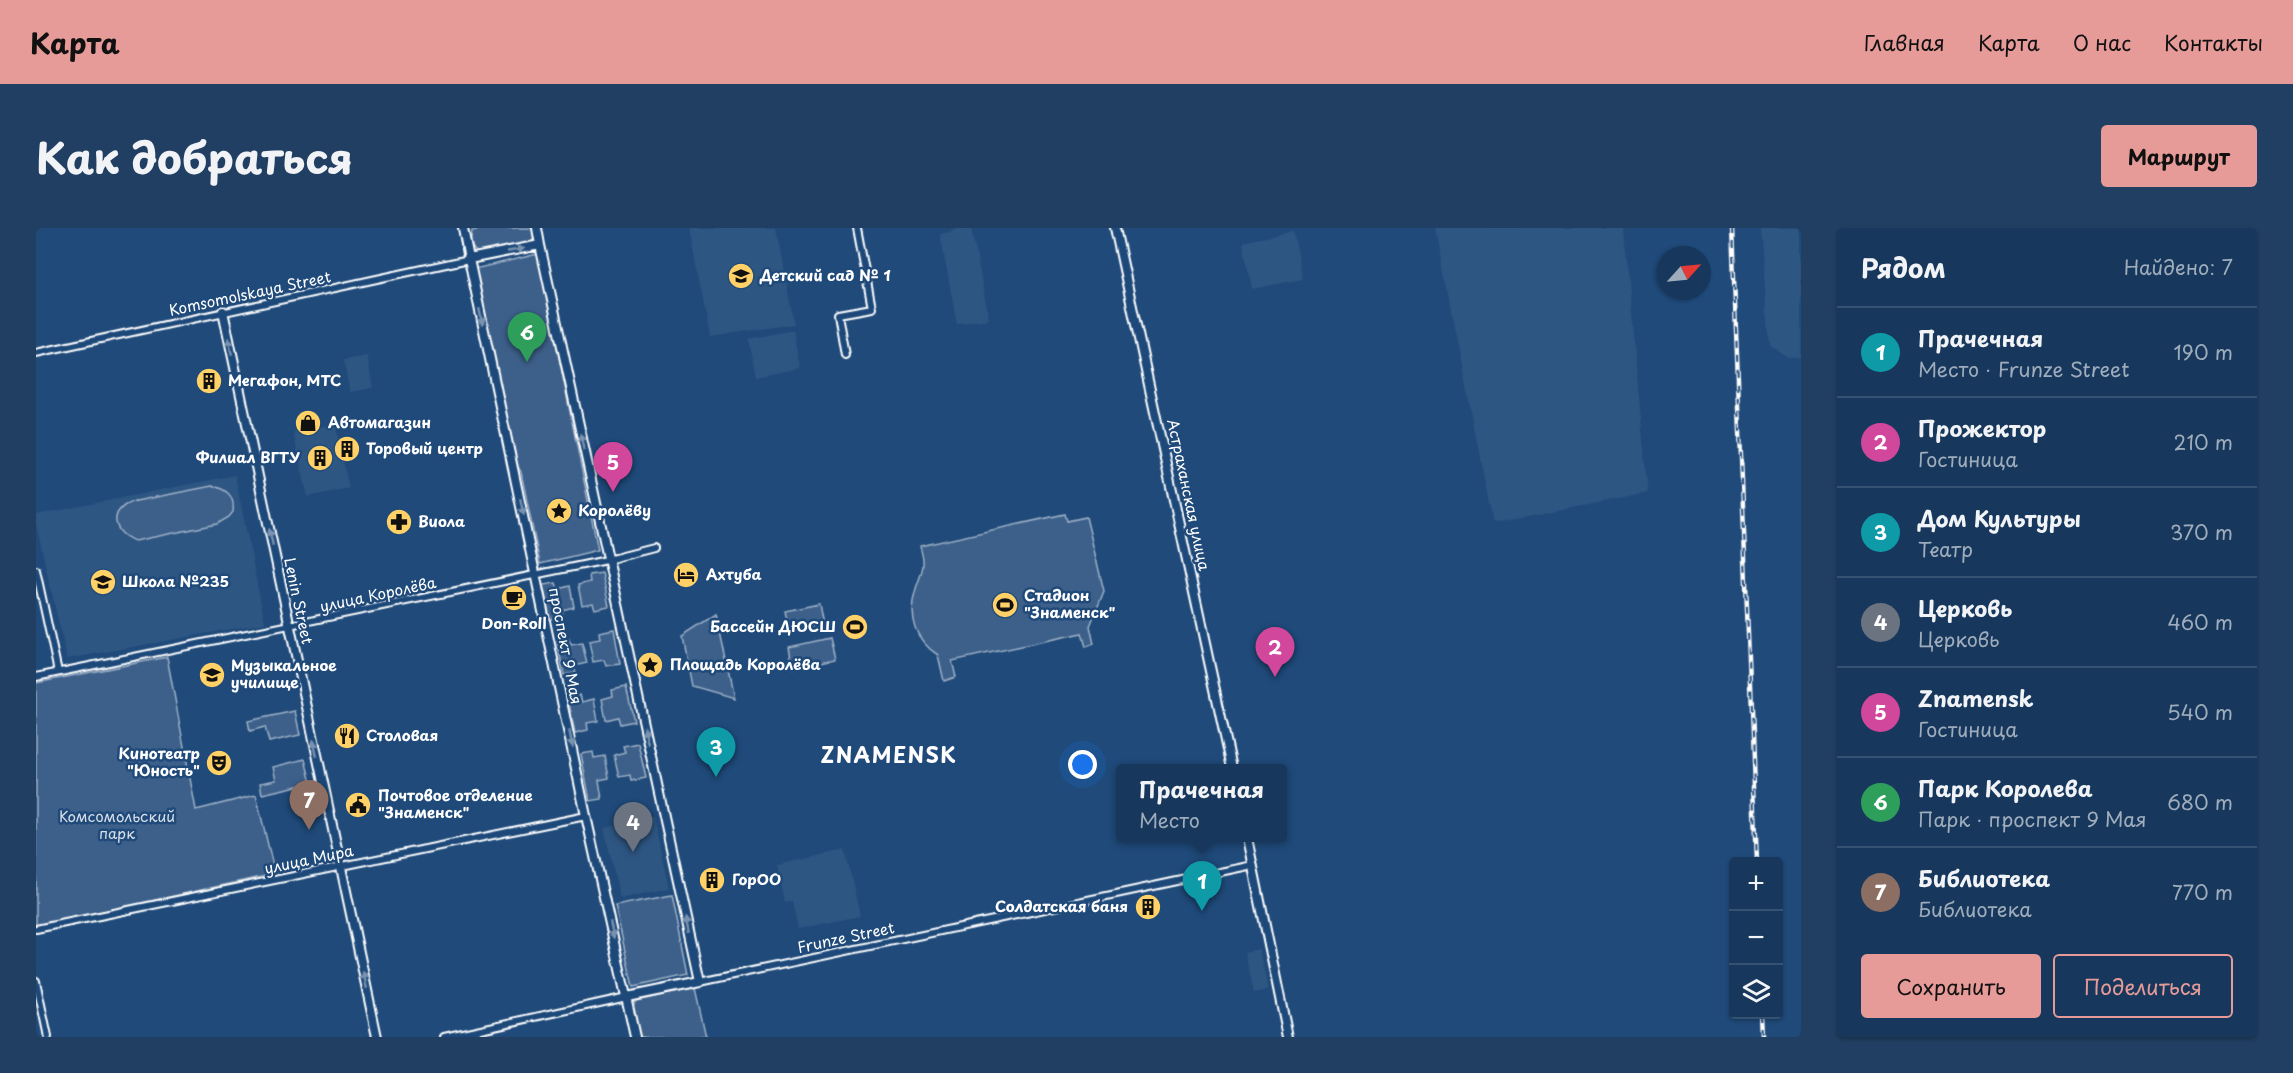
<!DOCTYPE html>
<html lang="ru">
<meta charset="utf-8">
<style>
body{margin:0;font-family:"Playpen Sans",sans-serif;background:#203f62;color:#f1f3f6}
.controls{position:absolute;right:18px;bottom:18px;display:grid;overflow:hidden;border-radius:6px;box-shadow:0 2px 4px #0004}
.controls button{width:54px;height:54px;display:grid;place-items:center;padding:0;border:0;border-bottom:2px solid #365272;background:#17385c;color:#f1f3f6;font:30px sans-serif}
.compass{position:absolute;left:1621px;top:18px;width:54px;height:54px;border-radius:50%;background:#17385c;box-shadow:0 2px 4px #0004;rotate:63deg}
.you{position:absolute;left:1047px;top:537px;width:21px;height:21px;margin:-15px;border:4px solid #fff;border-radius:50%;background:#1a73e8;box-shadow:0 0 0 9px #1a73e833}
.badge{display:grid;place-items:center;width:39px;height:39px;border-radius:50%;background:#e69b98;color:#fff;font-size:20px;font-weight:700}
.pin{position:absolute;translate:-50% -50px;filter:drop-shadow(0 2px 3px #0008)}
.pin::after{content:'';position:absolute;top:32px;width:21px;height:18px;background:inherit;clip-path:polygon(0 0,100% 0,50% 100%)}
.popup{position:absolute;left:1080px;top:536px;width:171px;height:78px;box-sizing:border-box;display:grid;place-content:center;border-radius:6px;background:#17385c;filter:drop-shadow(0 2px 4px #0005);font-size:20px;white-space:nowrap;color:#9eacbb}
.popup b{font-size:22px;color:#f1f3f6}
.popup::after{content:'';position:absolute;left:50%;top:100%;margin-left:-12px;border:12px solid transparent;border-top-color:#17385c}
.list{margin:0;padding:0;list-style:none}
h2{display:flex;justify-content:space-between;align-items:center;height:78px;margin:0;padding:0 24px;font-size:26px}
h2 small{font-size:20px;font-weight:400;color:#9eacbb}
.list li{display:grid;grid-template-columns:39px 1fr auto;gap:18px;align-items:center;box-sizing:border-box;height:90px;padding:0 24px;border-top:2px solid #365272}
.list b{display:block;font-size:22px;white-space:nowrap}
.list p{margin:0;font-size:20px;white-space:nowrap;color:#9eacbb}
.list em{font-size:20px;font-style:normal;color:#9eacbb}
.actions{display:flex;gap:12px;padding:18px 24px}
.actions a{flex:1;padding:14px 0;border:2px solid #e69b98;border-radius:6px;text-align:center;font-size:21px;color:#e69b98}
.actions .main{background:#e69b98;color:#111}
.icon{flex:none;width:33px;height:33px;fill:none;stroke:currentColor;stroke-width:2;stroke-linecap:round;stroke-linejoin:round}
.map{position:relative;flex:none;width:1765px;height:809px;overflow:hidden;border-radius:6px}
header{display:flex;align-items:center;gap:36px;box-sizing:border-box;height:84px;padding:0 30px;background:#e69b98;color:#111}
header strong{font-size:28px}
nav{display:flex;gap:33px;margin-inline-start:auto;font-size:21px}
.intro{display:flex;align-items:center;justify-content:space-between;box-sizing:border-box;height:144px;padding:0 36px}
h1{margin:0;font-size:42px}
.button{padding:15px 27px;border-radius:6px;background:#e69b98;color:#111;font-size:21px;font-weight:700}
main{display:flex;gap:36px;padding:0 36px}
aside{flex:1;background:#17385c;border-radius:6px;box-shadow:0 2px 4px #0004}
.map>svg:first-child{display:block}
.built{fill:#2e5683}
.green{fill:#3c618b;stroke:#9eb0c5;stroke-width:1.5}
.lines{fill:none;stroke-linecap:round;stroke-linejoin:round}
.minor-casing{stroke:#fff;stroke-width:10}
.tertiary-casing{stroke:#fff;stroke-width:12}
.minor{stroke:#1f4a7a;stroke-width:6}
.tertiary{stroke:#1f4a7a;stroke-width:8}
.rail-casing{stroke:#fff;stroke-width:4.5}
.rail{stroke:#1f4a7a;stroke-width:2;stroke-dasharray:7;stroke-linecap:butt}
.oneway{fill:#7992af}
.labels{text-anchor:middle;stroke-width:5;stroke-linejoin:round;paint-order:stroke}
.poi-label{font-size:15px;font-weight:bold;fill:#fff;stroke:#1f4a7a;text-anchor:start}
.street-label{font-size:15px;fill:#fff;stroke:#1f4a7a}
.park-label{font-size:15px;fill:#d8dfe8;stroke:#1f4a7a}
.district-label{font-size:21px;font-weight:bold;letter-spacing:1.5px;fill:#fff;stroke:#1f4a7a}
</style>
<header>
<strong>Карта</strong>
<nav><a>Главная</a><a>Карта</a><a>О нас</a><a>Контакты</a></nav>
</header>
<div class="intro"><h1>Как добраться</h1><a class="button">Маршрут</a></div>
<main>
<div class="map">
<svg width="1765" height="809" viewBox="0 0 1765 809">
<rect width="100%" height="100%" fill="#1f4a7a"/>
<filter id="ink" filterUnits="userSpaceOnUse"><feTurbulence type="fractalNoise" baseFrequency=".0167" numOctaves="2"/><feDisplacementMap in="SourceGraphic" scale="12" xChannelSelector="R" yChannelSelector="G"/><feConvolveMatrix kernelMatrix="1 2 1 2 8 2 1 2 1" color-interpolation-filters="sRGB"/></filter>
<g filter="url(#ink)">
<!-- built -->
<path class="built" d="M653 0H740L758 96 674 109Z
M919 0H935L953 91 921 96 904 6 914 4Z
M1399 0H1587L1612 265 1457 296Z
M1724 0H1765V129L1752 130 1734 118Z
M1257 3 1267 51 1216 61 1207 14Z
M757 102 764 140 720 149 713 111Z
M331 128 337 160 314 164 307 132Z
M299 196 313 260 272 269 257 204Z
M199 247 229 395 31 431 0 296V287Z
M617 589 633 660 584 671 568 600Z
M809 622 824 688 762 701 756 674 749 675 741 637Z
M1223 721 1232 762 1218 765 1209 724Z"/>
<!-- green -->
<path class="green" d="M450 0H497L498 11 493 15 442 26 434 17 436 3Z
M502 26 562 322 504 336 485 244 482 239 438 41Z
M176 258C191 261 199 268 197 284L193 289 181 296 99 313C78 305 71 285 95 274Z
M1029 286 1031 293 1050 289 1068 363 1054 398 1058 416 1050 419 1046 405 916 433 920 449 908 453 902 427C880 413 871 390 879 364 881 356 886 346 887 337 888 331 885 323 884 318Z
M566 345 573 378 559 381 557 375 546 377 542 357 554 354 553 347Z
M520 355 522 361 534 358 538 379 526 382 527 388 514 391 507 357Z
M783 376 787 397 753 403 749 383Z
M680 386 698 470 656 458 646 408Z
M578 401 584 436 570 438 568 432 557 434 553 413 564 411 563 404Z
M794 410 799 431 757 440 753 419Z
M533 411 535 417 546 415 551 435 538 438 540 445 528 447 521 413Z
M131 429 160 582 220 567 239 646 0 698V455Z
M590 459 598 493 584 496 582 489 570 492 566 471 577 468 576 462Z
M544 467 546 474 558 471 562 493 551 495 552 502 539 505 532 470Z
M259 483 264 507 233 514 229 499 214 503 212 493Z
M602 515 610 550 595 553 594 547 583 549 578 527 589 524 587 518Z
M557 524 558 530 569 528 573 550 563 552 566 571 554 573 545 526Z
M269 531 275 555 226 566 224 555 240 552 237 539Z
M636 667 652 747 597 759 579 678Z
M659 760 670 809H601L595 781 600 773Z"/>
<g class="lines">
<!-- minor casing -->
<g class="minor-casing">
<path id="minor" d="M0 125 433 31
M809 127 802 86 836 80 821 0
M0 342 22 444
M0 449 571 332 618 320
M0 701 550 588
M0 753 12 809
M664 754 1217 637
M408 809 591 769"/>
</g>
<!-- tertiary casing -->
<g class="tertiary-casing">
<path id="tertiary" d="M427 0 433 31 504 17 501 0
M1079 0 1196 540
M504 17 664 754 591 769
M433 31 550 588 599 809
M187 83 341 809
M1211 610 1252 809"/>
</g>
<!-- minor -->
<use href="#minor" class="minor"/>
<!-- tertiary -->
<use href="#tertiary" class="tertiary"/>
<!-- rail casing -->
<g class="rail-casing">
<path id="rail" d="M1696 0 1721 634
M1727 786 1728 809"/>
</g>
<!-- rail -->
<use href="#rail" class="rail"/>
</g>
<!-- one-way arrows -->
<defs><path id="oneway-solid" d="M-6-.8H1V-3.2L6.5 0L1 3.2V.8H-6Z" transform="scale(1.5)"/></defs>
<g class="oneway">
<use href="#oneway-solid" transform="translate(480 22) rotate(-11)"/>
<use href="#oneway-solid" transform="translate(445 89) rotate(78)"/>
<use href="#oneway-solid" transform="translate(194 118) rotate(-102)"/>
<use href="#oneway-solid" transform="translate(546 214) rotate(-102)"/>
<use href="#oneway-solid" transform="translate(486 279) rotate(78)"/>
<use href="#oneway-solid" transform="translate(235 309) rotate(-102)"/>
<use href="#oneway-solid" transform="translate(610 507) rotate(-103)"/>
<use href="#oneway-solid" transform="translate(535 511) rotate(79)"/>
<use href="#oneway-solid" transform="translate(279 520) rotate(-102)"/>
<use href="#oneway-solid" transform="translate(651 697) rotate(-102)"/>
<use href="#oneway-solid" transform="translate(576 702) rotate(77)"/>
<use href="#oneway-solid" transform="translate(329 752) rotate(-102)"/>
</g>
</g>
<!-- icons -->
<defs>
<g id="school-disc" transform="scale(1.35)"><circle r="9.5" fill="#ffd166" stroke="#1f4a7a"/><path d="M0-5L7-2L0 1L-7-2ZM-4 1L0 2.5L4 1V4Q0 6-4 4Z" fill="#111"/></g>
<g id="building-disc" transform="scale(1.35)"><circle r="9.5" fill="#ffd166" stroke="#1f4a7a"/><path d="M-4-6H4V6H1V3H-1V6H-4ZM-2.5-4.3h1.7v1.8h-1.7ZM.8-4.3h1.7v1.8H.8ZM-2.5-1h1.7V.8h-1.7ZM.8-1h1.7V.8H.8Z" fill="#111"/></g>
<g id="shop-disc" transform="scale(1.35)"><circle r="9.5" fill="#ffd166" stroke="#1f4a7a"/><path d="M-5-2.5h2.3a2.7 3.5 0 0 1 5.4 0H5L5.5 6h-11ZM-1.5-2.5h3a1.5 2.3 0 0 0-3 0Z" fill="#111"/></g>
<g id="sight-disc" transform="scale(1.35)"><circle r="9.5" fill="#ffd166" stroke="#1f4a7a"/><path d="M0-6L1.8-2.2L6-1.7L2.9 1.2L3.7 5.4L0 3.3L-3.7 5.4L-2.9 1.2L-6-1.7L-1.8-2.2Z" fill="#111"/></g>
<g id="pharmacy-disc" transform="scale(1.35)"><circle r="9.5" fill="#ffd166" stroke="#1f4a7a"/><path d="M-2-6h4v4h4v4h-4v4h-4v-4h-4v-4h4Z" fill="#111"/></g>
<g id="hotel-disc" transform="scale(1.35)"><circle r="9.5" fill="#ffd166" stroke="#1f4a7a"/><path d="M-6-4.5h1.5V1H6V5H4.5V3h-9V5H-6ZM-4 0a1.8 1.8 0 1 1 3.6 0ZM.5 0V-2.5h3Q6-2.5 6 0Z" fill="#111"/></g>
<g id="cafe-disc" transform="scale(1.35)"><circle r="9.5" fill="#ffd166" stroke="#1f4a7a"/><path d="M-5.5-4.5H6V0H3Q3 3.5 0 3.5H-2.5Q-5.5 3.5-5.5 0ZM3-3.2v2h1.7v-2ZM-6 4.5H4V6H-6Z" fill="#111"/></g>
<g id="stadium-disc" transform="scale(1.35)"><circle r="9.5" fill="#ffd166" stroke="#1f4a7a"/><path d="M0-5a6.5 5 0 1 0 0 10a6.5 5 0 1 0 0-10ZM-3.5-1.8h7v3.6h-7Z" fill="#111"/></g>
<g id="university-disc" transform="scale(1.35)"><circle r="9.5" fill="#ffd166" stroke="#1f4a7a"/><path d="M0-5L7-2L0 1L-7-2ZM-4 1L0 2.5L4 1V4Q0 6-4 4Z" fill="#111"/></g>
<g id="restaurant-disc" transform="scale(1.35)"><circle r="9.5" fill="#ffd166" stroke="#1f4a7a"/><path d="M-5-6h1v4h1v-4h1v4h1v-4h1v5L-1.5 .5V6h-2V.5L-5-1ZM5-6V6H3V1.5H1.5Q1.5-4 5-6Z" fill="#111"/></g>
<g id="theatre-disc" transform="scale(1.35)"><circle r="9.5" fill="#ffd166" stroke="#1f4a7a"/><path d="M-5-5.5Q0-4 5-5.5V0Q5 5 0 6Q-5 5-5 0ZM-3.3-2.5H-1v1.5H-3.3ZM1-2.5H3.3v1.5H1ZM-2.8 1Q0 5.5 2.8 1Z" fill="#111"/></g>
<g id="civic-disc" transform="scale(1.35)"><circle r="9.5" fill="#ffd166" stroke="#1f4a7a"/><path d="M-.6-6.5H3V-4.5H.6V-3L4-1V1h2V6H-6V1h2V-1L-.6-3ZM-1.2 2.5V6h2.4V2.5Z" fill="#111"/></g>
</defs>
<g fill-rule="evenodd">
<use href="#school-disc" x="705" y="48"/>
<use href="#building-disc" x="173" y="153"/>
<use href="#shop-disc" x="272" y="195"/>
<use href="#building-disc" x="311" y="221"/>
<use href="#building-disc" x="284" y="230"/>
<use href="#sight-disc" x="523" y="283"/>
<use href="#pharmacy-disc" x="363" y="294"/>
<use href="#hotel-disc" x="650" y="347"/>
<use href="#school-disc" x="67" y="354"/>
<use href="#cafe-disc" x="478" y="370"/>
<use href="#stadium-disc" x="969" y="377"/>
<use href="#stadium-disc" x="819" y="399"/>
<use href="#sight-disc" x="614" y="437"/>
<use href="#university-disc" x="176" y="447"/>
<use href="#restaurant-disc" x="311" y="508"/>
<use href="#theatre-disc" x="183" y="535"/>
<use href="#civic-disc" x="322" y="577"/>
<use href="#building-disc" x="676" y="652"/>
<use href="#building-disc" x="1112" y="679"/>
</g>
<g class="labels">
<!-- poi labels -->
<g class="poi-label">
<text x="724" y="53">Детский сад № 1</text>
<text x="192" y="158">Мегафон, МТС</text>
<text x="292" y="200">Автомагазин</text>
<text x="330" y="226">Торовый центр</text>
<text x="264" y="235" text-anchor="end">Филиал ВГТУ</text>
<text x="542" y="288">Королёву</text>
<text x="382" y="299">Виола</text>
<text x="670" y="352">Ахтуба</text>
<text x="86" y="359">Школа №235</text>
<text x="988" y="373">Стадион<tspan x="988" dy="17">"Знаменск"</tspan></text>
<text x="478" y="401" text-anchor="middle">Don-Roll</text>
<text x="800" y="404" text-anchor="end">Бассейн ДЮСШ</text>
<text x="634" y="442">Площадь Королёва</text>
<text x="195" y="443">Музыкальное<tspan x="195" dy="17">училище</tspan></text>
<text x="330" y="513">Столовая</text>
<text x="164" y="531" text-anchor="end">Кинотеатр<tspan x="164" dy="17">"Юность"</tspan></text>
<text x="342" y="573">Почтовое отделение<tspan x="342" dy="17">"Знаменск"</tspan></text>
<text x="696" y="657">ГорОО</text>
<text x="1092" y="684" text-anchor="end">Солдатская баня</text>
</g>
<!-- street labels -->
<g class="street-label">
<text transform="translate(214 66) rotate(-12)" y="5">Komsomolskaya Street</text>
<text transform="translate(1152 267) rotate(78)" y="5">Астраханская улица</text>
<text transform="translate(342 367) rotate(-12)" y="5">улица Королёва</text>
<text transform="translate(262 373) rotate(78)" y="5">Lenin Street</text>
<text transform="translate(529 418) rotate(79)" y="5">проспект 9 Мая</text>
<text transform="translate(273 632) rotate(-12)" y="5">улица Мира</text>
<text transform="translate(810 710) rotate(-12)" y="5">Frunze Street</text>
</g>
<!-- park labels -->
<g class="park-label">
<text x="81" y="594">Комсомольский<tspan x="81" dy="17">парк</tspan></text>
</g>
<!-- district labels -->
<g class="district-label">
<text x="853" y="535">ZNAMENSK</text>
</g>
</g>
</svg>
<div class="controls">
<button>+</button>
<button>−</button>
<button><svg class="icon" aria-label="layers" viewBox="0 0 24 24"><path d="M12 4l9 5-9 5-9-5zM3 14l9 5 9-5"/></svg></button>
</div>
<svg class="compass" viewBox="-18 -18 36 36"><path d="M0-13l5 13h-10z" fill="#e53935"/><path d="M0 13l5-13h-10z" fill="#9eacbb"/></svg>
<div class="you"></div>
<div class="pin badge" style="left:1166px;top:683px;background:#0f9aa8">1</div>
<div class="popup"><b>Прачечная</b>Место</div>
<div class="pin badge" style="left:1239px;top:449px;background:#d1479c">2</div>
<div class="pin badge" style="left:680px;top:549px;background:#0f9aa8">3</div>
<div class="pin badge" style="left:597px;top:624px;background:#6b7280">4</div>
<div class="pin badge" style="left:577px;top:264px;background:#d1479c">5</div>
<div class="pin badge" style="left:491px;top:134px;background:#2e9e5b">6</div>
<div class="pin badge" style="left:273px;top:602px;background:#8d6e63">7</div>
</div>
<aside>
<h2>Рядом<small>Найдено: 7</small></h2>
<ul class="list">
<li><span class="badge" style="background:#0f9aa8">1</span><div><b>Прачечная</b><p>Место · Frunze Street</p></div><em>190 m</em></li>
<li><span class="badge" style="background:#d1479c">2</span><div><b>Прожектор</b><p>Гостиница</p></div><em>210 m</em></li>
<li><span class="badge" style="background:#0f9aa8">3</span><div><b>Дом Культуры</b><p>Театр</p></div><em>370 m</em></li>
<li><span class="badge" style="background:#6b7280">4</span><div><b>Церковь</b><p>Церковь</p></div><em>460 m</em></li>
<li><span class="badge" style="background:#d1479c">5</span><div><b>Znamensk</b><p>Гостиница</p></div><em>540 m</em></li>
<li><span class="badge" style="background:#2e9e5b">6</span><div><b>Парк Королева</b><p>Парк · проспект 9 Мая</p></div><em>680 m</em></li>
<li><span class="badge" style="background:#8d6e63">7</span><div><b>Библиотека</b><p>Библиотека</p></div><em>770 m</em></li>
</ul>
<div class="actions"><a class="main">Сохранить</a><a>Поделиться</a></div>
</aside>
</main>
